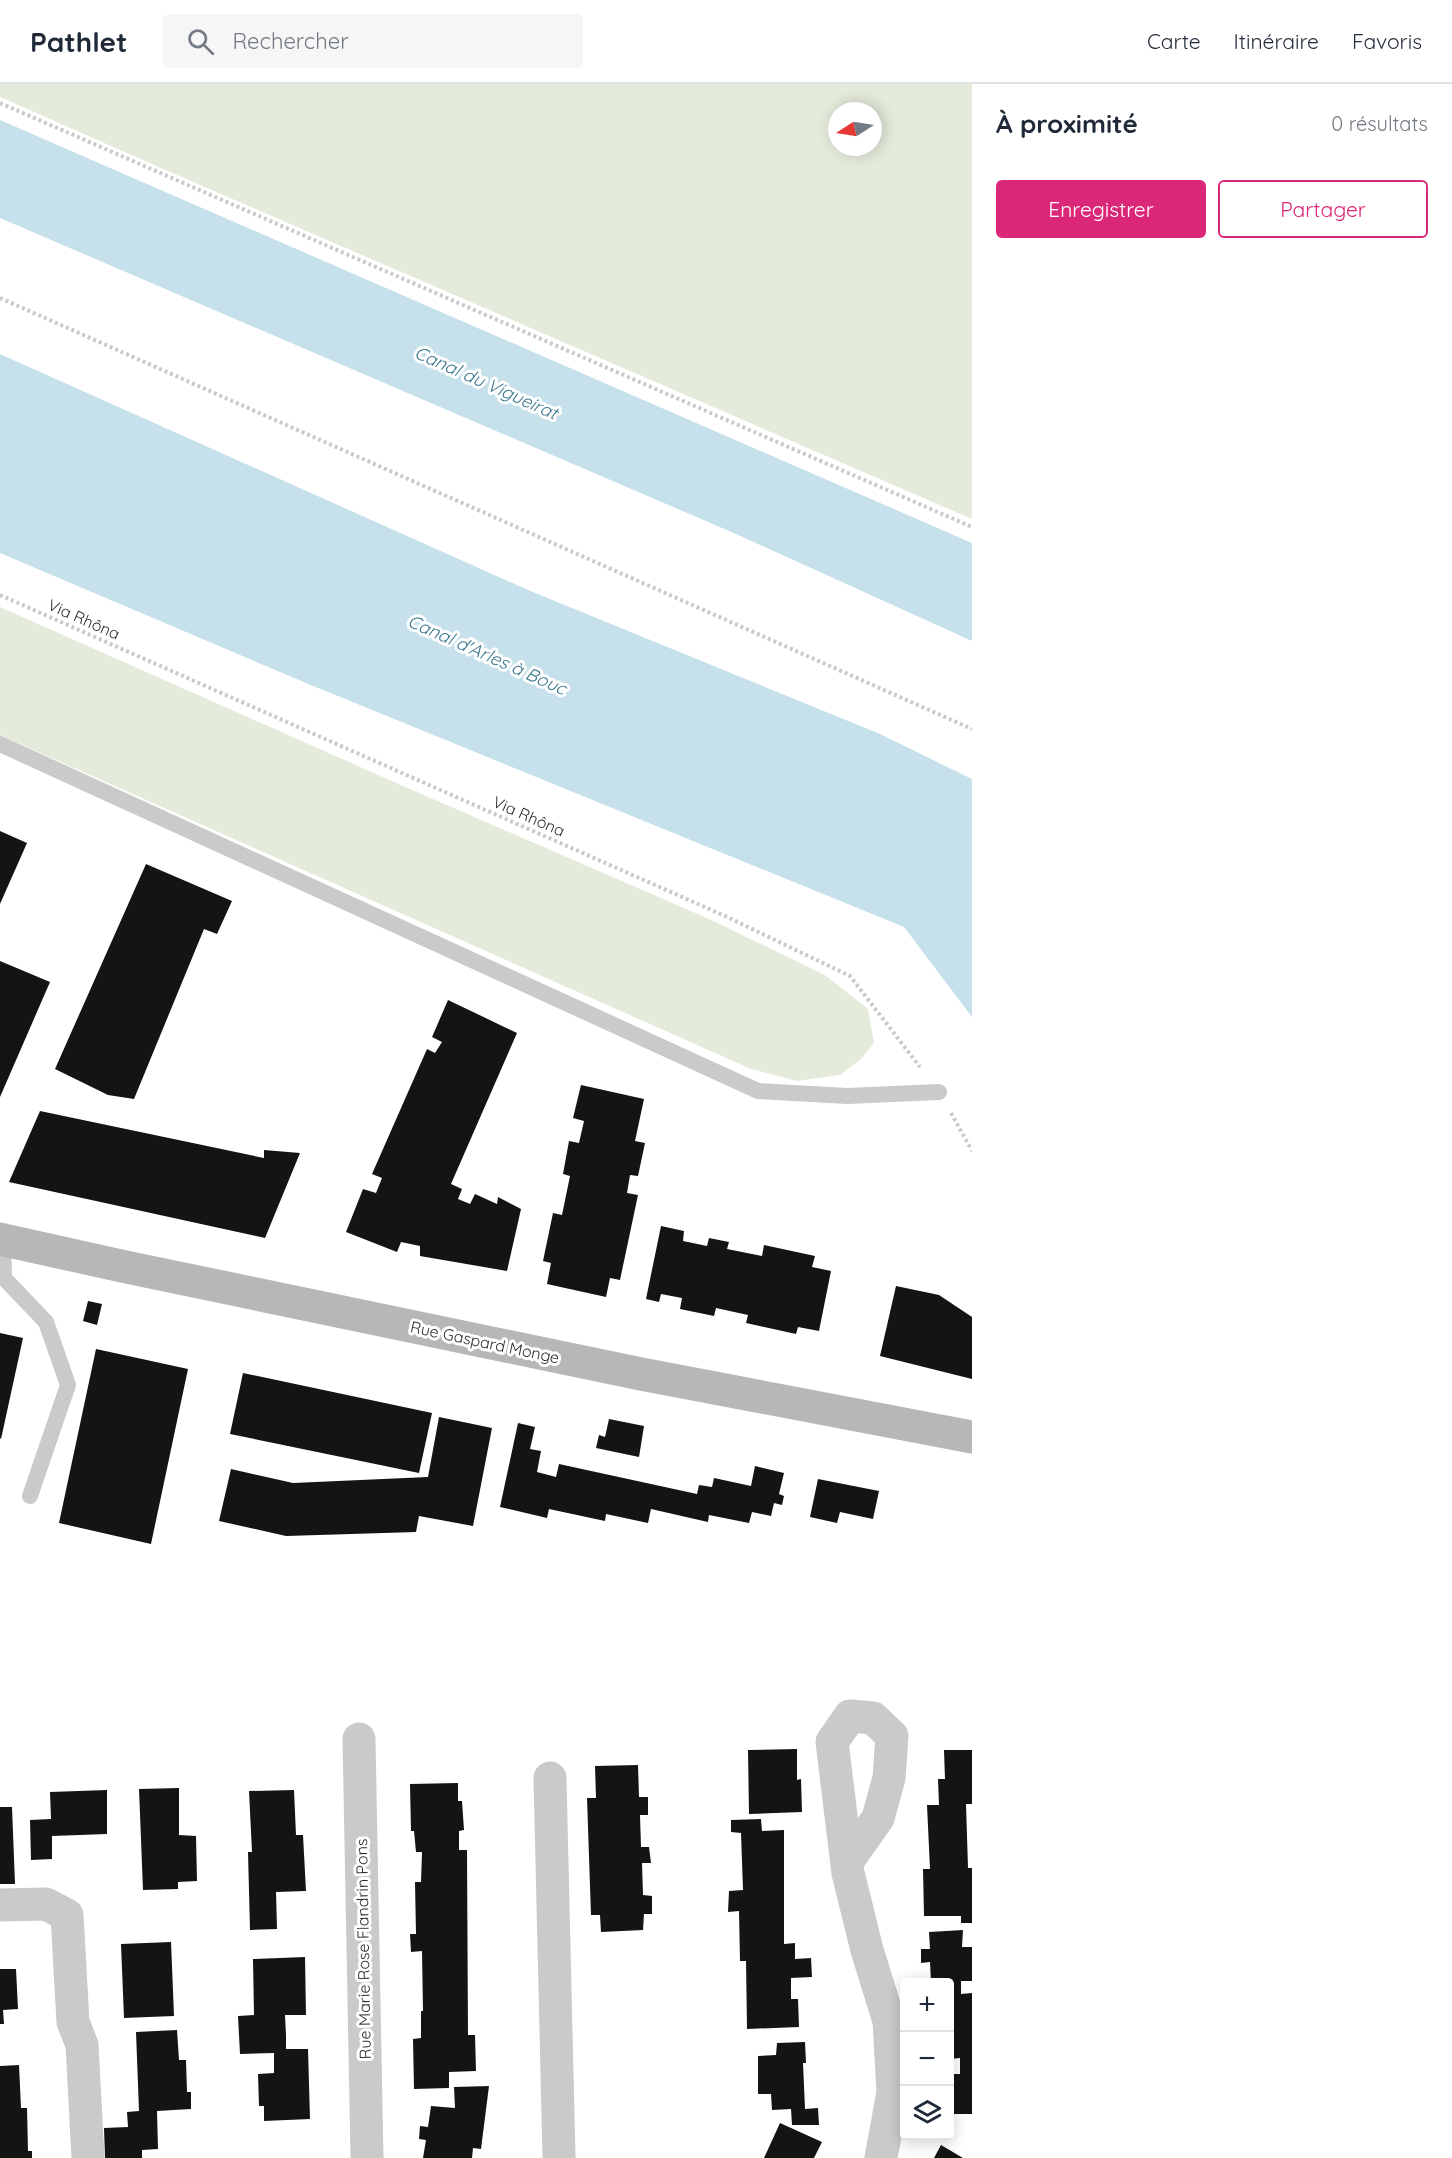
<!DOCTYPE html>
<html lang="fr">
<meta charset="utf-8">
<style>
body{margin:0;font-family:Quicksand,sans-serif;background:#f6f6f7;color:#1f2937}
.controls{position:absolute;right:18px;bottom:18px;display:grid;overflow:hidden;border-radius:6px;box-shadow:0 3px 15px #0003}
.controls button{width:54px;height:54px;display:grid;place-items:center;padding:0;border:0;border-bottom:2px solid #e0e1e3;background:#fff;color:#1f2937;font:30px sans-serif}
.compass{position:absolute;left:828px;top:18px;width:54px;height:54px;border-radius:50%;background:#fff;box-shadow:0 3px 15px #0003;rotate:258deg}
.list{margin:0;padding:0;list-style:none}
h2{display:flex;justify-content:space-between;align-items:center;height:78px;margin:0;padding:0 24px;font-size:26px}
h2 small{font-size:20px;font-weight:400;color:#747a83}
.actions{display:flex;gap:12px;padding:18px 24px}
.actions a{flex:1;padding:14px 0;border:2px solid #db2777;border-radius:6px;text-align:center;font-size:21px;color:#db2777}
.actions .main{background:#db2777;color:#fff}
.icon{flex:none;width:33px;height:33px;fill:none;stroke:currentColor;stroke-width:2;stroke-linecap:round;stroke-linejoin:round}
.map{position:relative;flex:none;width:972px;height:2074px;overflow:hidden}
header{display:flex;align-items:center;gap:36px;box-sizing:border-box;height:84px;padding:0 30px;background:#fff;border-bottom:2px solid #e0e1e3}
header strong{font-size:28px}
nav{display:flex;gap:33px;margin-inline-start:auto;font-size:21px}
.search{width:420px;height:54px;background:#f6f6f7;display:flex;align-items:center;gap:15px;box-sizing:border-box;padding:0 21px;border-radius:6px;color:#747a83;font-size:22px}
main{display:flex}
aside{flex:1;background:#fff}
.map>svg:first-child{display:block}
.green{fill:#e5ebdb;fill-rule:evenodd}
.water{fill:#c6e1eb}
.building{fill:#141414}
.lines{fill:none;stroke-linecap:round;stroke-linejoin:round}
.path{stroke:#cacaca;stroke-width:4;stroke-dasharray:3 3;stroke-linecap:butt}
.lane{stroke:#cacaca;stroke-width:16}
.street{stroke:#cacaca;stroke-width:33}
.secondary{stroke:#b7b7b7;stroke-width:33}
.labels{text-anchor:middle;stroke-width:6;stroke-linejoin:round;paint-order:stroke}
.street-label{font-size:16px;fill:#2d2d2d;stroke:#fff}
.water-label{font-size:18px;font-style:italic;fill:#3b7990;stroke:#fff}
</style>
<header>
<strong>Pathlet</strong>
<div class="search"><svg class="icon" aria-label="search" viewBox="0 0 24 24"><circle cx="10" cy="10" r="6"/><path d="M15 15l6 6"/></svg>Rechercher</div>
<nav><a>Carte</a><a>Itinéraire</a><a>Favoris</a></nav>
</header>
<main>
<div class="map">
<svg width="972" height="2074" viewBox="0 0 972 2074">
<rect width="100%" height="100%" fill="#fff"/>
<!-- green -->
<path class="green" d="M0 0H972V435L170 88 0 13ZM837 27H873V63H837Z
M0 523 394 698 709 835 825 891 868 925 874 959 861 975 840 991 797 997 751 985 0 651Z"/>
<!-- water -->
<path class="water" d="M0 36 972 459V557L736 450 0 134Z
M0 270 528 506 880 650 972 695V933L904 843 306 599 0 469Z"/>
<!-- building -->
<path class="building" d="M0 747 27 759 0 820Z
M146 780 232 817 217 850 204 845 134 1015 108 1011 55 985Z
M0 877 50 898 0 1013Z
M448 916 517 949 451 1100 462 1105 458 1115 470 1120 475 1110 497 1120 498 1113 521 1125 507 1187 420 1172V1162L401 1158 397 1168 346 1148 363 1105 376 1109 382 1094 372 1090 427 965 435 969 442 958 432 953Z
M581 1001 644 1015 635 1057 645 1059 638 1092 630 1091 627 1109 638 1111 620 1196 610 1194 606 1213 547 1200 551 1179 543 1177 553 1129 562 1131 570 1092 563 1090 569 1057 579 1059 584 1037 573 1034Z
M40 1027 264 1074V1066L300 1069 265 1154 9 1098Z
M661 1142 684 1147 683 1157 707 1162 709 1154 729 1158 727 1165 762 1172 764 1161 815 1172 812 1183 831 1187 819 1247 798 1243 796 1250 746 1239 748 1231 716 1224 714 1232 680 1225 682 1214 661 1210 659 1218 646 1215Z
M896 1202 939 1211 972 1233V1295L880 1272Z
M88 1217 102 1220 97 1241 83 1237Z
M0 1249 23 1254 1 1355 0 1354Z
M96 1265 188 1285 151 1460 59 1439Z
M243 1289 432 1329 419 1389 230 1350Z
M439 1333 492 1344 473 1442 419 1432 416 1448 286 1452 219 1437 231 1385 293 1399 428 1393Z
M609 1335 644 1342 639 1373 596 1364 599 1351 605 1353Z
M518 1339 535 1343 530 1365 541 1367 537 1388 556 1393 559 1380 697 1410 699 1401 712 1403 714 1394 751 1402 755 1382 784 1389 779 1410 784 1412 782 1421 774 1419 771 1432 752 1428 749 1439 709 1431 708 1438 651 1425 648 1439 606 1430 605 1437 549 1425 547 1434 500 1423Z
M818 1395 879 1407 873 1435 840 1428 837 1439 810 1433Z
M797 1665V1696L801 1695 802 1728 749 1730 748 1666Z
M944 1666H972V1720H966L968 1784H972V1839H961V1832H924L923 1785H930L927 1721H939L938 1695H945Z
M638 1681 639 1713H648V1731H640L641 1763H649L651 1779H642L643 1811 652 1812V1830H644L643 1846 601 1848 600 1831H591L587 1714H596L595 1682Z
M458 1699V1717H462L464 1746 459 1747V1766H467L468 1951H475L476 1987 449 1988V2004L414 2005 413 1955 421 1954V1927H423L422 1867 411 1868 410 1850H416L415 1798H421L422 1768H416L414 1747H411L410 1700Z
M179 1704V1751L196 1752 197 1797 178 1798V1805L143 1806 139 1705Z
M107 1706V1750L52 1752V1775L31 1776 30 1736 51 1735 50 1708Z
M294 1706 296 1751H303L306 1807 276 1808 277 1845 250 1846 248 1768H252L249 1707Z
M0 1723H12L15 1800H0Z
M761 1735 762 1747 784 1746V1860L795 1859V1875L811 1874 812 1893 791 1894V1915H798L799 1943 747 1945 746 1877H740L739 1827 728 1828 729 1807 743 1806 741 1749 731 1748V1736Z
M963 1846 962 1863H972V1897H961V1910L972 1909V2030H950V1990H960V1974L950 1975V1898H931L930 1878 921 1879V1865H930L929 1848Z
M171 1858 174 1932 124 1934 121 1860Z
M305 1873 306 1931H285L286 1951V1965H308L310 2035 264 2037V2022H259L258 1990 274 1989V1969L240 1970 238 1932 254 1931 253 1875Z
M0 1885H16L18 1925 3 1926 4 1940H0Z
M177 1946 179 1976H186L187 2008H191V2025L157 2027 158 2065 142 2066V2074H105L104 2044 128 2043 127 2028 139 2027 136 1948Z
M805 1958 806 1979H803L805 2025 818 2024 819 2041H792L791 2025 772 2026 771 2010H758V1972L776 1971 777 1959Z
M19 1981 21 2024H27L28 2067H32V2074H0V1982Z
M489 2002 481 2065 473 2064 472 2074H423L426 2056 419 2055 420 2042 428 2043 431 2022 455 2024 454 2003Z
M780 2039 822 2058 814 2074H764Z
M941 2061 963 2074H934Z"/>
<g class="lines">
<!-- path -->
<path class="path" d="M0 19 972 443
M0 214 972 645
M0 511 725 832 850 892 920 983
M951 1029 972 1067"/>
<!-- lane -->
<path class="lane" d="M0 660 758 1007 847 1012 939 1008
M3 1155 4 1194 46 1238 68 1301 30 1412"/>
<!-- street -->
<path class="street" d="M359 1655 367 2074
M550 1694 559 2074
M847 1778 878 1734 889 1694 892 1652 873 1634 850 1632 832 1658 848 1789 867 1866 889 1937 893 2008 881 2074
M0 1821 46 1820 67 1831 73 1938 82 1961 88 2074"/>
<!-- secondary -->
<path class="secondary" d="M0 1155 126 1183 641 1290 972 1353"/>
</g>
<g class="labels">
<!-- street labels -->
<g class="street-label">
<text transform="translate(84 535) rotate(24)" y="6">Via Rhôna</text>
<text transform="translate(529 732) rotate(24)" y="6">Via Rhôna</text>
<text transform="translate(485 1258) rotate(12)" y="6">Rue Gaspard Monge</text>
<text transform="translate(363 1865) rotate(-91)" y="6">Rue Marie Rose Flandrin Pons</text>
</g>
<!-- water labels -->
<g class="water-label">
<text transform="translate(486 299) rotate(24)" y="6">Canal du Vigueirat</text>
<text transform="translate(487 571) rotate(24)" y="6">Canal d'Arles à Bouc</text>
</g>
</g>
</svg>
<div class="controls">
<button>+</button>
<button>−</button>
<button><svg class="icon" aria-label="layers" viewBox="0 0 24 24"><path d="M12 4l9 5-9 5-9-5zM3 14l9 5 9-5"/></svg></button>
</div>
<svg class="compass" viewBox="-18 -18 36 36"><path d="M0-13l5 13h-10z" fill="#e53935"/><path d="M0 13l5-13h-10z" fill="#747a83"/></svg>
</div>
<aside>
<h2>À proximité<small>0 résultats</small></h2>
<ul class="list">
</ul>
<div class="actions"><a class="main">Enregistrer</a><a>Partager</a></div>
</aside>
</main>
